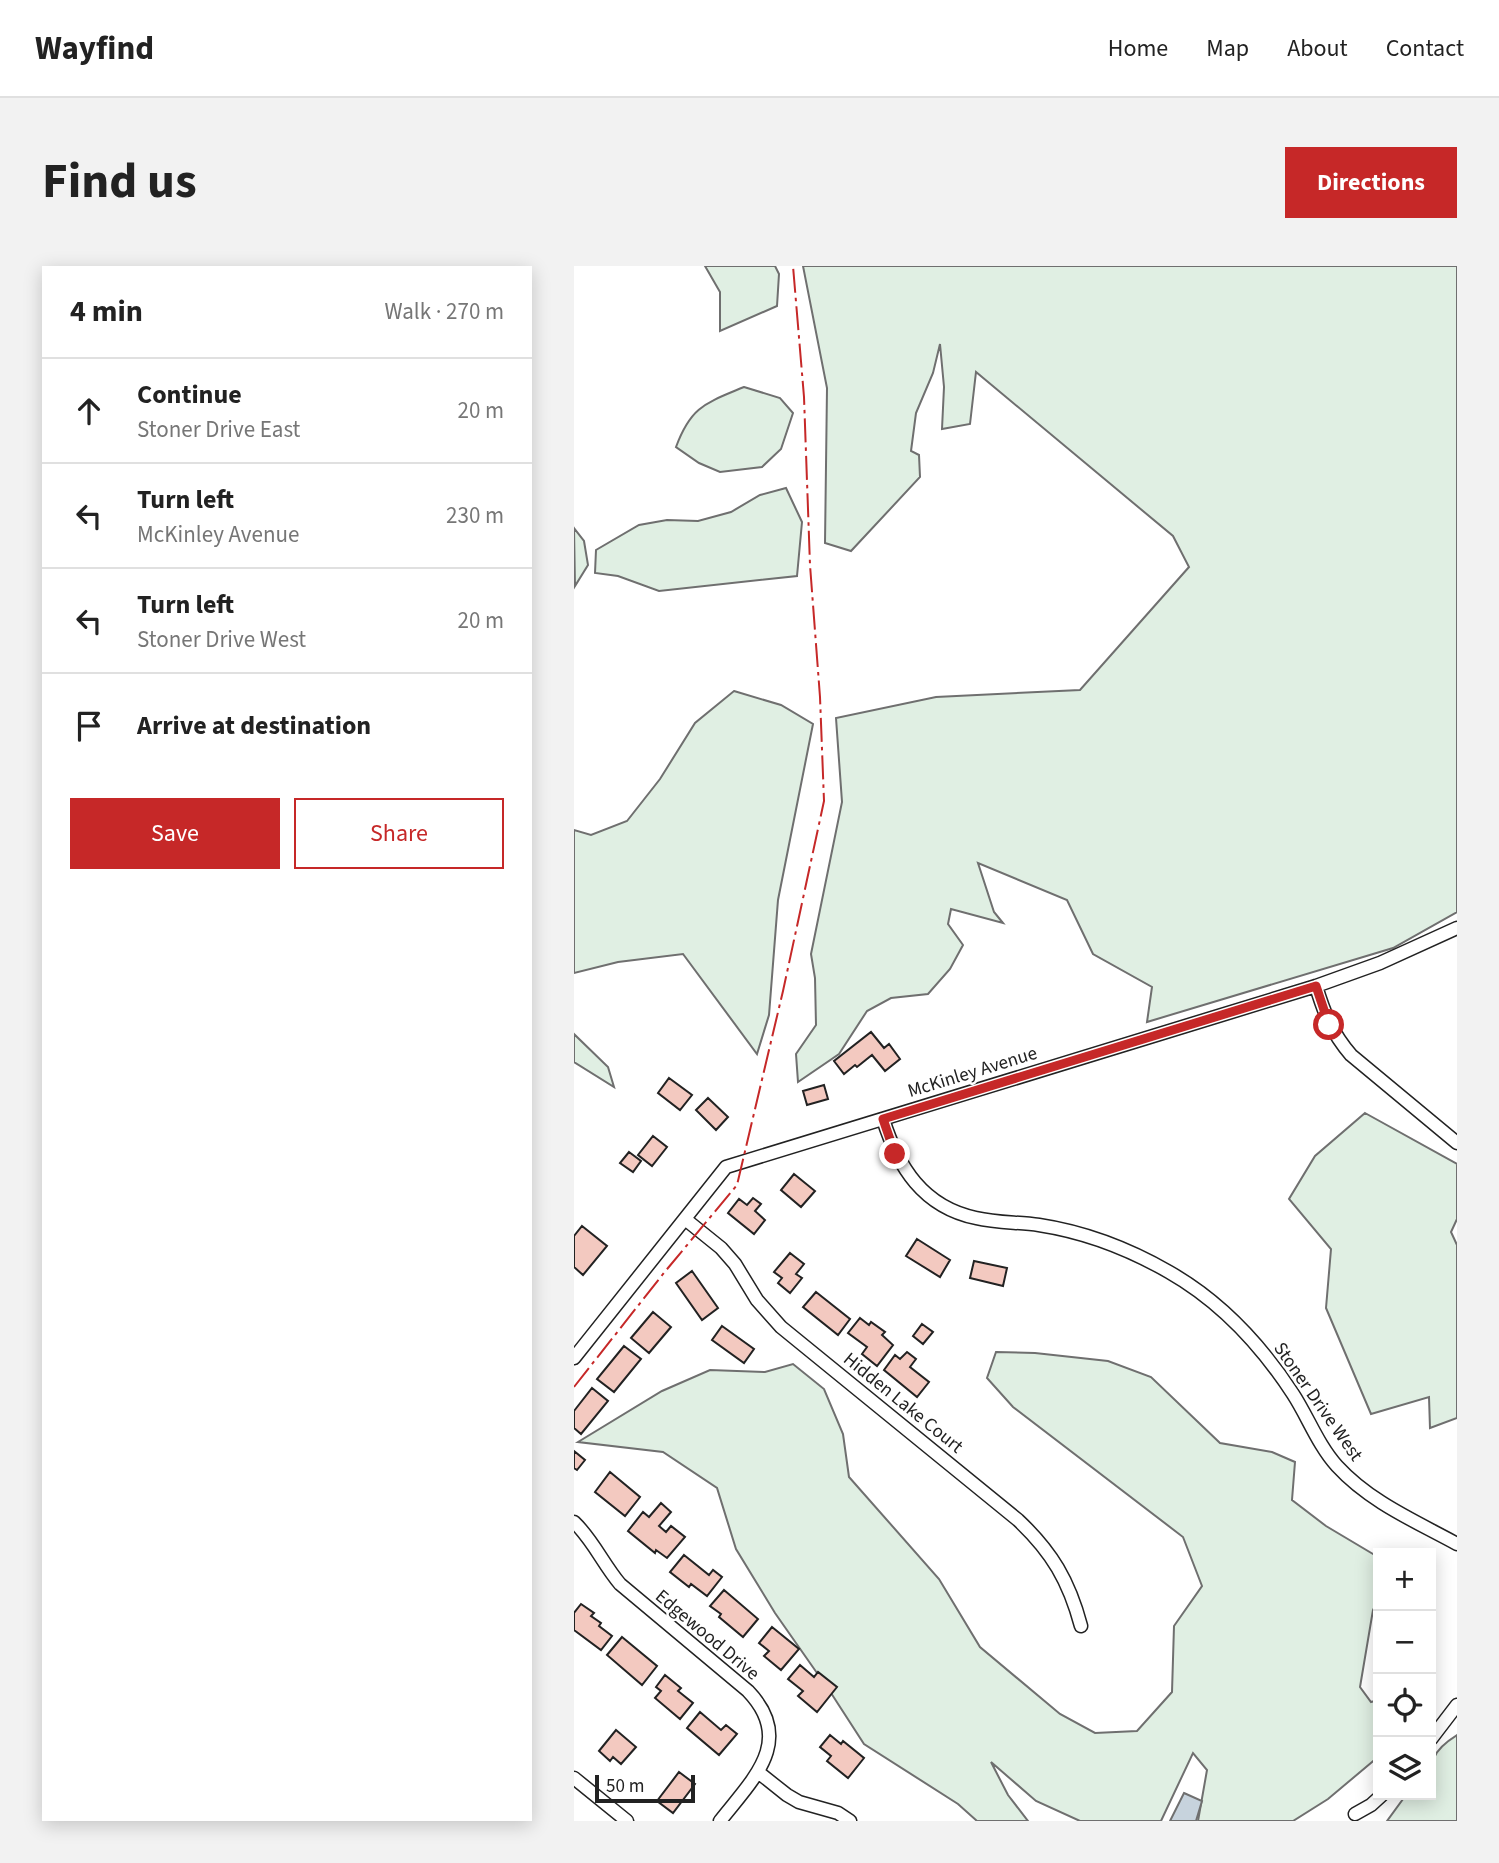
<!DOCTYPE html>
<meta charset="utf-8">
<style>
body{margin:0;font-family:"Source Sans 3",sans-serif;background:#f2f2f2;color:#222}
.controls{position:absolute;right:21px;bottom:21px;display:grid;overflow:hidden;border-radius:0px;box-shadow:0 4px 18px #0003}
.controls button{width:63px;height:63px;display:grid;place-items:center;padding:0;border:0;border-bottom:2px solid #e0e0e0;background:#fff;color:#222;font:35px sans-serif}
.scale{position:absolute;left:21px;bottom:18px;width:100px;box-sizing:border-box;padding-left:7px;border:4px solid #222;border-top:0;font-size:19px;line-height:24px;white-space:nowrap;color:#222;-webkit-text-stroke:5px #fff;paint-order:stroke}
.stop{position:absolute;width:21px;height:21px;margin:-16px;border:5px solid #c62828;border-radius:50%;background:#fff}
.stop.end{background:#c62828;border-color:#fff;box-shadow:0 2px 7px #0008}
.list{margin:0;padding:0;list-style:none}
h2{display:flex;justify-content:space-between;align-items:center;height:91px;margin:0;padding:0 28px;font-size:30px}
h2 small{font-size:23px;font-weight:400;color:#767676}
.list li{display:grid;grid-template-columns:46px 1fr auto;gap:21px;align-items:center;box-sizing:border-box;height:105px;padding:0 28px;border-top:2px solid #e0e0e0}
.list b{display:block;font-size:26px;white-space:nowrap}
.list p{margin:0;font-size:23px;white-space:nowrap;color:#767676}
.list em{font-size:23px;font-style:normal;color:#767676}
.actions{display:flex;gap:14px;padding:21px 28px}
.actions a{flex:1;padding:16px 0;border:2px solid #c62828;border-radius:0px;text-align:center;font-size:24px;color:#c62828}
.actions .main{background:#c62828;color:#fff}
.icon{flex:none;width:38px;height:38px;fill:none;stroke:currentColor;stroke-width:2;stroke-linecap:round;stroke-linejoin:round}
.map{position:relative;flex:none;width:883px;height:1555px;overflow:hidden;border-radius:0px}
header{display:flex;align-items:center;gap:42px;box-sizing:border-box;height:98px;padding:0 35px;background:#fff;border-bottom:2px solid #e0e0e0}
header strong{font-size:33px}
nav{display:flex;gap:38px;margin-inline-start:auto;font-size:24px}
.intro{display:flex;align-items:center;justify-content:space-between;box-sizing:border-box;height:168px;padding:0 42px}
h1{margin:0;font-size:49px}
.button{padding:18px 32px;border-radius:0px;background:#c62828;color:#fff;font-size:24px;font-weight:700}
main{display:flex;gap:42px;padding:0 42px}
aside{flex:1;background:#fff;border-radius:0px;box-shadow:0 4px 18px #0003}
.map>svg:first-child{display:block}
.green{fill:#e0efe3;stroke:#6f6f6f;stroke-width:2}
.water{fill:#c7d3dd;stroke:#6f6f6f;stroke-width:2}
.building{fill:#f3c9c0;stroke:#222;stroke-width:2}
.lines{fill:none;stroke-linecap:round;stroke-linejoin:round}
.minor-casing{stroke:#222;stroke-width:15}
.minor{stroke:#fff;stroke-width:12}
.power{stroke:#c62828;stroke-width:2;stroke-dasharray:24 5 3.5 5;stroke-linecap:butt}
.route{stroke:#c62828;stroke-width:9}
.labels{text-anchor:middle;stroke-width:5;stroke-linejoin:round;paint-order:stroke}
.street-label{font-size:19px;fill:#222;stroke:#fff}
</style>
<header>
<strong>Wayfind</strong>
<nav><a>Home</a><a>Map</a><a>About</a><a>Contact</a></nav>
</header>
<div class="intro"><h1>Find us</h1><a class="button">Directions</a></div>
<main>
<aside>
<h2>4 min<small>Walk · 270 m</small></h2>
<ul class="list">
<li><svg class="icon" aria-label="ahead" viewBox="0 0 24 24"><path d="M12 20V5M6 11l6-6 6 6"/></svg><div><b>Continue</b><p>Stoner Drive East</p></div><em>20 m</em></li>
<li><svg class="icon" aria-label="left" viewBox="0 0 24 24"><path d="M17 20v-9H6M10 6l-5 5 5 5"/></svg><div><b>Turn left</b><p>McKinley Avenue</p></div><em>230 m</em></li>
<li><svg class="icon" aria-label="left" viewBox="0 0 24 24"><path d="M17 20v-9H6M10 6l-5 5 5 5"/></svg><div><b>Turn left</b><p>Stoner Drive West</p></div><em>20 m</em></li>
<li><svg class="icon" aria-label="arrive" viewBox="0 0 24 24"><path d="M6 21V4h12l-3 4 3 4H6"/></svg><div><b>Arrive at destination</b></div></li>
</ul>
<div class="actions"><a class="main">Save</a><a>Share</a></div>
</aside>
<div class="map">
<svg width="883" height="1555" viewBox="0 0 883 1555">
<rect width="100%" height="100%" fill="#fff"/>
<!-- green -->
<path class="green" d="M131 0H201L205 8 203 40 146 65V26Z
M229 0H883V646L819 682 573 756 578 721 519 688 493 634 404 597 420 646 429 657 377 643 374 658 389 679 376 703 354 728 317 732 293 745 265 788 224 816 222 788 242 759 241 712 237 688 268 536 262 452 362 431 506 424 615 301 599 270 402 106 396 158 368 163 370 121 366 78 359 107 342 147 337 185 345 189 346 211 277 285 251 277 253 122Z
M170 121 206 132 219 147 207 183 188 201 146 206 125 197 102 181C117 140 132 137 170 121Z
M212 222 228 256 223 310 85 325 44 310 21 307 22 284 65 259 93 254 124 255 157 246 186 229Z
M0 262 10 275 14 299 1 320Z
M160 425 207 439 239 458 204 634 195 749 183 788 109 688 44 696 0 707V564L17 569 53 555 86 513 121 457Z
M0 768 34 801 40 821 0 796Z
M791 847 883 898V953L877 966 883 979V1152L856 1162 855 1131 797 1148 752 1042 757 983 715 933 741 890Z
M422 1086 461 1087 534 1095 577 1111 646 1177 698 1186 721 1196 718 1234 752 1260 804 1291V1334L799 1344 786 1421 797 1436 804 1434V1491L754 1533 719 1555H624L633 1504 619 1487 587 1555H506L462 1535 417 1496 434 1529 454 1555H403L384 1538 290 1478 257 1427 201 1347 162 1283 143 1222 89 1186 4 1176 88 1125 136 1104 191 1106 219 1098 250 1123 269 1168 275 1211 365 1313 406 1381 486 1448 521 1467 563 1465 598 1426 600 1360 628 1320 609 1271 439 1141 413 1112Z
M883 1469V1555H813L832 1529H857C857 1498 854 1487 883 1469Z"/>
<!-- water -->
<path class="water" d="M610 1527 628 1535 622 1555H596Z"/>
<!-- building -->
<path class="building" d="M297 766 310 782 315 778 326 793 311 805 298 789 283 801 281 799 270 808 260 795Z
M95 812 118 829 106 844 84 827Z
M250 819 254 833 233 839 229 825Z
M134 832 154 851 142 864 122 844Z
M79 870 93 881 78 900 64 889Z
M55 886 67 895 59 906 46 897Z
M220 908 241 925 227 941 207 924Z
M179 932 187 938 181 945 191 954 180 968 154 947 165 933 173 939Z
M8 960 33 980 9 1009 0 1001V970Z
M343 973 376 994 366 1011 332 990Z
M216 987 230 998 222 1008 228 1012 216 1027 204 1017 208 1012 200 1006Z
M400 995 433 1002 429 1020 396 1012Z
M118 1005 144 1042 128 1054 102 1017Z
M242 1026 276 1053 264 1069 229 1041Z
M79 1046 97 1061 75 1087 57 1072Z
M286 1052 295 1059 297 1056 311 1066 308 1069 319 1079 303 1100 288 1088 293 1081 274 1067Z
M348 1058 359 1066 349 1078 339 1070Z
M148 1060 180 1083 170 1097 138 1074Z
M50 1080 67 1093 40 1126 23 1113Z
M333 1086 342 1093 336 1101 355 1116 343 1131 310 1104 321 1089 326 1093Z
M18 1122 34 1135 7 1168 0 1162V1145Z
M0 1185 11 1194 3 1204 0 1202Z
M36 1206 66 1231 51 1250 21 1226Z
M87 1237 97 1246 85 1260 92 1266 97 1260 111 1271 93 1292 82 1284 81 1287 54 1265 69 1246 75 1251Z
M110 1289 135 1309 139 1304 148 1311 133 1330 117 1318 115 1321 96 1306Z
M150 1324 184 1353 169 1371 145 1351 147 1348 136 1340Z
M7 1338 20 1347 17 1350 27 1357 25 1360 38 1370 27 1384 0 1364V1347Z
M198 1361 225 1383 207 1404 190 1390 195 1385 185 1377Z
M48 1371 83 1400 68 1419 33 1389Z
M226 1399 240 1411 244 1406 263 1421 243 1446 224 1430 229 1425 214 1413Z
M91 1409 107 1422 104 1425 119 1437 106 1453 81 1432 87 1425 82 1421Z
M126 1446 147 1464 152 1459 163 1468 145 1489 113 1462Z
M42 1464 62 1481 47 1498 39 1491 36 1495 25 1485Z
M256 1469 267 1478 269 1475 290 1492 274 1512 253 1495 257 1490 246 1481Z
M105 1506 121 1518 99 1547 83 1535Z"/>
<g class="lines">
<!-- minor casing -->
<g class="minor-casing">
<path id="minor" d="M742 720C750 747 758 767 777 789L883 877
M309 853C324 901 349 941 402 952 423 957 444 956 465 959 511 966 555 983 595 1006 646 1035 687 1079 719 1128 734 1151 744 1179 763 1200 796 1236 841 1255 883 1278
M111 953 147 982 161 998 183 1034 207 1061 444 1254C478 1286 495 1315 507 1360
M0 1092 152 901 742 720 806 697 883 662
M0 1256C19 1274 29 1298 46 1318L174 1425C222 1475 178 1514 146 1555
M857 1473 883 1439
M184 1506 213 1529 225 1536 264 1547 276 1555
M0 1512 53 1555
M781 1548 797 1539 808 1529"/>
</g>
<!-- minor -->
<use href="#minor" class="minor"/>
<!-- power -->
<path class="power" d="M0 1121 89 1008 163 919 209 725 250 535 246 431 236 299 230 131 219 0"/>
</g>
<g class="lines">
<!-- route -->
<path class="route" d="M321 888 309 853 742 720 755 759"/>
</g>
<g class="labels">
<!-- street labels -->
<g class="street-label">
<text transform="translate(398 805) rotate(-17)" y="7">McKinley Avenue</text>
<text transform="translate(745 1135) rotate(55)" y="7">Stoner Drive West</text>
<text transform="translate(330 1136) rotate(39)" y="7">Hidden Lake Court</text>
<text transform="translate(134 1368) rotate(40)" y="7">Edgewood Drive</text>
</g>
</g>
</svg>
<div class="controls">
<button>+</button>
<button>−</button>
<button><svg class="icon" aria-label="locate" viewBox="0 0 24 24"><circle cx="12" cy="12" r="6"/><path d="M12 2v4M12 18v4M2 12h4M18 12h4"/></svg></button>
<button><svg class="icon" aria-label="layers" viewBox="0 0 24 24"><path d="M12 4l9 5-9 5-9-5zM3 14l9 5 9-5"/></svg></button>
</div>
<div class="scale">50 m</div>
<div class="stop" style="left:755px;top:759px"></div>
<div class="stop end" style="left:321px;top:888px"></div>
</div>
</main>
